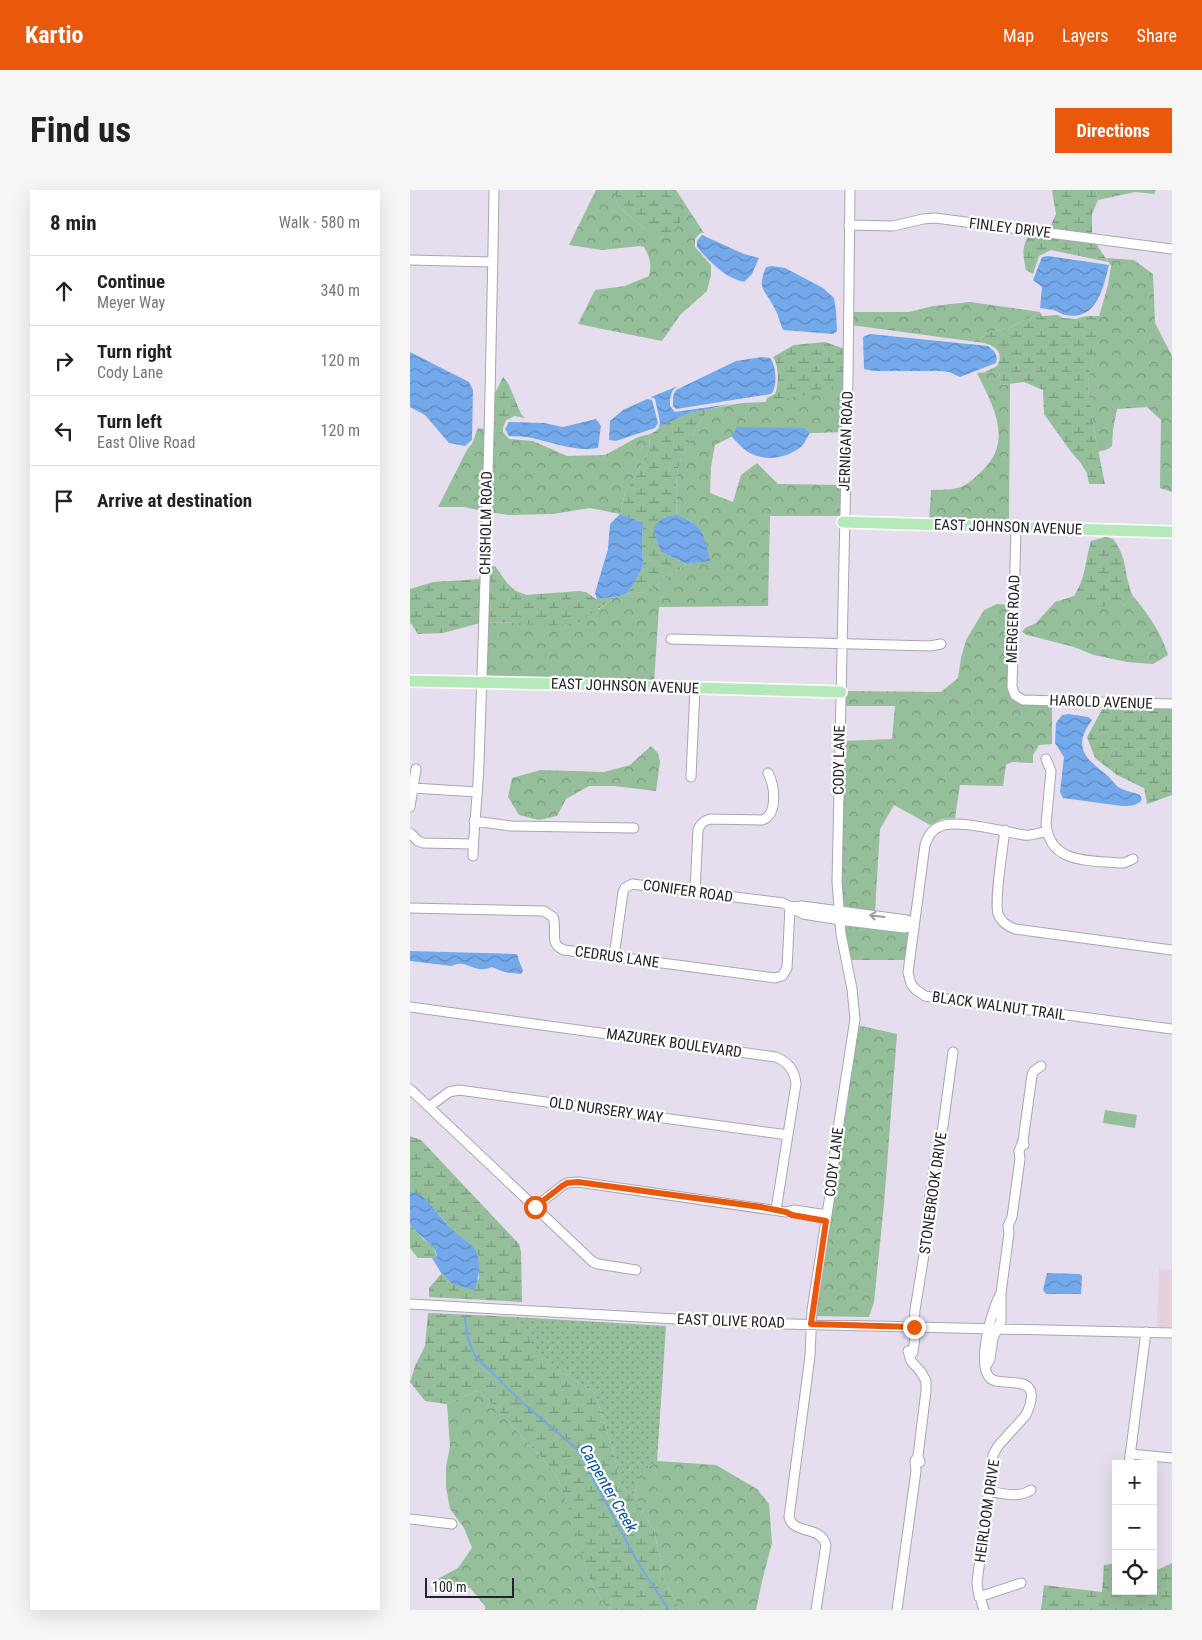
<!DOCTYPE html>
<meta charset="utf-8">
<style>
body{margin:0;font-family:"Roboto Condensed",sans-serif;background:#f6f6f6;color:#222}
.controls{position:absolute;right:15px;bottom:15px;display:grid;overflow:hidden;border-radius:0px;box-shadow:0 5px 20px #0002}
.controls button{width:45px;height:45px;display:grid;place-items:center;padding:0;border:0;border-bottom:1px solid #e0e0e0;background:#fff;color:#222;font:25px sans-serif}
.scale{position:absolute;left:15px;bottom:12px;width:89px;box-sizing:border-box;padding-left:5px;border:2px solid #252228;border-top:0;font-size:14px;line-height:18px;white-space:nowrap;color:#252228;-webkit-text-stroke:4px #fff;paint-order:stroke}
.stop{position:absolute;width:15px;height:15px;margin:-11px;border:4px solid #ea580c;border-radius:50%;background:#fff}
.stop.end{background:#ea580c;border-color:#fff;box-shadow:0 1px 5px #0008}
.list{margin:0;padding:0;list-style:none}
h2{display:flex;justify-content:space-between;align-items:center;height:65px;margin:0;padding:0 20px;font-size:21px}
h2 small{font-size:16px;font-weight:400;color:#767676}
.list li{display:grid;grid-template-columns:32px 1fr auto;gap:15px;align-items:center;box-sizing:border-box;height:70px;padding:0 20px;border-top:1px solid #e0e0e0}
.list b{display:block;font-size:19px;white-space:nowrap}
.list p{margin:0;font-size:16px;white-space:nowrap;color:#767676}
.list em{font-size:16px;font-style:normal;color:#767676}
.icon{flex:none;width:28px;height:28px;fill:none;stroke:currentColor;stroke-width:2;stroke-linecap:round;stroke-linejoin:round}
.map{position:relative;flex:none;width:762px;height:1420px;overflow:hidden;border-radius:0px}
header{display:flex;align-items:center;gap:30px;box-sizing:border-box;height:70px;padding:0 25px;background:#ea580c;color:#fff}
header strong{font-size:24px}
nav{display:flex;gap:28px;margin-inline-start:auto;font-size:18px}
.intro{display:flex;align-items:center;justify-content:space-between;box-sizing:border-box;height:120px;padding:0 30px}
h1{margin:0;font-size:35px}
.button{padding:12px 22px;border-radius:0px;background:#ea580c;color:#fff;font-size:18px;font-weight:700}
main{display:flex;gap:30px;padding:0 30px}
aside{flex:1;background:#fff;border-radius:0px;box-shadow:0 5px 20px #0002}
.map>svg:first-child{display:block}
.commercial{fill:#e7d0dd}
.grass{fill:url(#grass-dots)}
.forest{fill:url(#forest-crowns)}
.wetland{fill:url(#wetland-marsh)}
.garden{fill:#95be9a}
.water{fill:url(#water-waves)}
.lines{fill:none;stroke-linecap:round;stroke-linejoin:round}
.stream{stroke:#73a9eb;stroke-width:2}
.minor-casing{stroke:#aca4b5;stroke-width:11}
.major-casing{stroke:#fff;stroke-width:14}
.minor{stroke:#fff;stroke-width:9}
.major{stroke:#b6e9b9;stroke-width:11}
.oneway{stroke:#9d9c9e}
.route{stroke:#ea580c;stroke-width:6}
.labels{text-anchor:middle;stroke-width:4.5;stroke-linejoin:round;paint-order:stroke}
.street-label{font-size:15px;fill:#252228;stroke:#fff}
.water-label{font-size:16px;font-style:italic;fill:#0052a0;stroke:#fff}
</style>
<header>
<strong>Kartio</strong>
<nav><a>Map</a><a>Layers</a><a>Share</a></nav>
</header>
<div class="intro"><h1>Find us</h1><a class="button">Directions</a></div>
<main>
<aside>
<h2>8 min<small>Walk · 580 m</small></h2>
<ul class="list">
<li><svg class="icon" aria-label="ahead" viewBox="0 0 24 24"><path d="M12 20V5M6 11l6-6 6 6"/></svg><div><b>Continue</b><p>Meyer Way</p></div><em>340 m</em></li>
<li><svg class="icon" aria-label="right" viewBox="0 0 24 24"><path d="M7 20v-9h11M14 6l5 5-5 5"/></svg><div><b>Turn right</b><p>Cody Lane</p></div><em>120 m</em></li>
<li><svg class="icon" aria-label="left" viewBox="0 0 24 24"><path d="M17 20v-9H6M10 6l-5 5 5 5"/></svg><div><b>Turn left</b><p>East Olive Road</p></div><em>120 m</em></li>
<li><svg class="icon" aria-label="arrive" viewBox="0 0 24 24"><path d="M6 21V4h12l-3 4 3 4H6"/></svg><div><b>Arrive at destination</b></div></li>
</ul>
</aside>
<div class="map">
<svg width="762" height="1420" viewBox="0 0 762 1420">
<defs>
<pattern id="grass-dots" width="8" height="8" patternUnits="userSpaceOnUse" patternTransform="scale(1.25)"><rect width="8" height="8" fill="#95be9a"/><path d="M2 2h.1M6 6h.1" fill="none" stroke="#799a7e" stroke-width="1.8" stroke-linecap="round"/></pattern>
<pattern id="forest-crowns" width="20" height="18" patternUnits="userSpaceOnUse" patternTransform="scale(1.25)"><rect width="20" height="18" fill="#95be9a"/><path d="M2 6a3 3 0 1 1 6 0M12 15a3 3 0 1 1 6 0" fill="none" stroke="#799a7e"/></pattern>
<pattern id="wetland-marsh" width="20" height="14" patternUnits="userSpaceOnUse" patternTransform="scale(1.25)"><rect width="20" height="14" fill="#95be9a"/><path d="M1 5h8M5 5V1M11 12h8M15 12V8" fill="none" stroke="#799a7e"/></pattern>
<pattern id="water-waves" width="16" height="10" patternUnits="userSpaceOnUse" patternTransform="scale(1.25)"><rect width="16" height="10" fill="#73a9eb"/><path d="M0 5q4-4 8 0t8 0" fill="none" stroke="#5e89be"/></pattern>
</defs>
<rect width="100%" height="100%" fill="#e6ddef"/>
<!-- commercial -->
<path class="commercial" d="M749 1079 762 1080V1137H747Z"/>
<!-- grass -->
<path class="grass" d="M106 1127 256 1136 247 1271 230 1284 224 1305 210 1295 204 1263 185 1203 149 1180 124 1160Z"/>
<!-- forest -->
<path class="forest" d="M186 0H204L208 16 235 39 261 5 257 0H266L294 43H290L285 49V57L301 75V85L297 101 270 125 252 151 168 134 185 100 215 96 239 86C242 75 240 67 234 57L230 56 192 60 159 55Z
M686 0H746L744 4 725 2 688 10Z
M696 68 724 70 743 84 745 133 762 166V302L750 298 751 230 737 217 707 219 703 240 702 256 698 259 688 262 679 209 678 192 690 123 698 95 701 76Z
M560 112 630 122 626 125 600 137 576 143 567 152 441 135V122H499L523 116Z
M435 181 434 242 404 243H400L395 238 325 245 305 255 301 277 300 303 323 312 331 285 347 273 368 294 432 295 431 326H360L358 416 249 417 244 493 75 489 76 432 105 433 189 419 206 407 216 404 236 402 277 374 299 371 281 331 267 326C266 310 265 291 269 275 275 255 287 237 298 219L332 213 356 212Z
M589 181 591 195 600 194 599 333 519 331 521 300C549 299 551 301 572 281 604 251 583 216 567 183Z
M68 238 75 239 73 321 54 317H28L58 258C65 252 64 246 68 238Z
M81 240 93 242 99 249 123 251 157 266 195 265 228 247 240 244 239 260 215 303 210 324 180 318 143 324 99 325 79 322Z
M664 406 668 411 713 416 723 406C738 424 751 442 758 465L743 474 717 472 684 465 664 457 617 445 612 442 615 438 626 433 645 412Z
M587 414 601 415 600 503 642 514V554L629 555 623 565V573L602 572 596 575 593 596 550 595 545 628 532 629 520 635 484 615 470 639 465 722 431 717 433 551 482 549 485 516H434V501L531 502 548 488 551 468 556 450 574 420Z
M241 556 248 563 250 572 246 601 204 596H179L156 609 147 626 129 630 109 625 98 607 102 588 131 580 194 582 220 575Z
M432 734 499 740 497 770H438Z
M447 835 487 844 474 1014 464 1112 459 1127 405 1126Z
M69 1200 140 1277 149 1291 167 1341 177 1385 195 1416 201 1420H75V1416L60 1398 22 1392 48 1378 62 1358 54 1338 40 1319 36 1297V1276L40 1257 37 1214Z
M247 1271 306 1275 347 1299 359 1314 362 1353 352 1391 346 1420H270L250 1381 251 1372 244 1341 224 1305 230 1284Z"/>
<!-- wetland -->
<path class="wetland" d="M204 0H257L261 5 272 30 258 49 235 39 208 16Z
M642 0H686L688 10 682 24V45L625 37 626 36 641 35 646 24Z
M620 44 685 52 698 72 641 60 629 66 623 84 616 80C613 66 611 56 620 44Z
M630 122 632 126 648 125 653 128 666 129 676 126H690L678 192 679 209 681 218 685 245 695 294H679L677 283 670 272 662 263 634 224 633 200 614 192 591 195 589 181 575 182 587 176C596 160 581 153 567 152L576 143 600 137 626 125Z
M415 152 435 159V181L418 201 356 212 357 208 365 204C369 195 369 175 363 167L384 155Z
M93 187 98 193 111 224 115 228 105 226 96 230 93 238V242L81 240 82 209Z
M298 219C287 237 275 255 269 275 265 291 266 310 267 326L252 328 251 362 277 374 236 402 216 404 224 394 233 376 232 355 233 334 210 324 215 303 239 260 240 244 246 241 249 237 280 223Z
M696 347 703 349C719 370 713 385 723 406L713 416 684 417 667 411 664 406C676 388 675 371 681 351Z
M78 376H85L97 393 106 401 116 405 169 401 176 402 186 409 206 407 167 433 138 436 105 433 76 432Z
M72 389 70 433 33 443 8 444 0 432V399L23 392Z
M694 516 762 518V605L737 614 734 598 707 585 685 568 677 547Z
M0 946 11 950 109 1054 111 1062 112 1112 19 1107V1098L32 1083 42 1094 69 1089C69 1080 70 1069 66 1061 63 1054 55 1051 49 1046 31 1030 23 1011 0 1001Z
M0 1034 13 1049 23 1056 27 1067 22 1068H8L0 1058Z
M18 1123 106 1127 125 1160 149 1180 185 1203 204 1263 210 1295 224 1305 244 1341 251 1372 250 1381 270 1420H201L195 1416 177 1385 166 1341 149 1291 140 1277 69 1200 37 1214 15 1211 0 1192 5 1176 15 1156Z
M706 1373V1401H743V1382L762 1373V1420H631L634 1395 692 1402 694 1375Z"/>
<!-- garden -->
<path class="garden" d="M695 920 727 925 725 938 693 933Z"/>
<!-- water -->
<path class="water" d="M292 45 334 64 349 68 342 84 334 92C315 88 299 71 287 57V51Z
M638 66 699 75C693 98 687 131 656 125 652 125 649 122 646 121 641 119 635 119 630 118L632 97 623 90 632 67Z
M362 76 375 78 413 98 424 108 426 121 427 141 423 144 373 140C370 133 368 124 364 117 354 98 347 100 356 77Z
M460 144 578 156C585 162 588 164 586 173L550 187 539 182 529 181H464L454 179 453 147Z
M0 162 59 192 63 200 62 250 55 256 39 253 15 225 0 217Z
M352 167 360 168C366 175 368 197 361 204L266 219 263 216V206L266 200 326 171Z
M268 196C260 200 260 208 260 216L265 222 321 214 280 223 249 237 250 232 245 209 241 207Z
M237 209 242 210 248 233 245 238 206 251 199 250 200 231 213 220Z
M186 229 191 236 188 258C165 262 145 253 122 248 115 246 107 247 99 246L95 239 99 232 134 233 153 237Z
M327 237 395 238 400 243C397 247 395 253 392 256 378 268 357 272 340 263 334 260 327 252 322 247Z
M210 324 233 333 232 355 233 376 224 394 216 404 206 407 187 409 185 403 198 359 200 334Z
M266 325C294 335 294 344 300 371L277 374 251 362 243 338 252 328Z
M659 524 678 527 682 530C662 557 675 568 698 586 702 590 706 597 712 599 718 602 724 602 730 605L732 610C727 616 719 616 712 616L653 608 650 602 654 567 645 553 646 533 652 525Z
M0 761 106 764 108 766C108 772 112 775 113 781L111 784 94 782 82 777C63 785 57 768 42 776L0 771Z
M0 1001C5 1003 10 1004 14 1008 27 1020 36 1036 51 1047 57 1052 64 1055 67 1063 71 1075 69 1089 64 1100L42 1094 30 1081 22 1068 27 1067C26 1056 19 1054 12 1047 8 1043 4 1039 0 1034Z
M637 1083 670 1084 672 1086 671 1104H636L633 1100Z"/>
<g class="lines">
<!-- stream -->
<path class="stream" d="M55 1128 58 1149 65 1166 114 1214 168 1260 228 1373 259 1420"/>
<!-- minor casing -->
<g class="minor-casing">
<path id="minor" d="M439 35 483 36 513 29 525 28 762 59
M0 70 83 72
M606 337 602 497 605 505 613 510 762 514
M261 449 520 456 531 454
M636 569 641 581 636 634C640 674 678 670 709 673H714L723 669
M281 587 285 498
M3 598 67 602
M0 617 6 579
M64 631 101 636 224 638
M595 640C593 657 584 710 588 724 591 732 597 736 605 739L762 760
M636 641C630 643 620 646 614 645 594 642 546 628 529 637 521 640 518 647 515 655L498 782 501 794 505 799 515 806 521 807 762 839
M0 643 8 651 13 653 63 654
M63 666C64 634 68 603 69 572 76 381 81 190 84 0
M285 701 288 640C290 634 293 631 300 629L352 630C368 625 365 596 358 583
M380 717 392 716 497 730 504 735
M0 718 134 721 143 727C148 740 138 754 154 760L365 788 372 786 377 778 380 717
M204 767 213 702 215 698 222 694 373 713 393 724 437 731 494 738 504 735
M0 817 366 867C378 872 385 880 386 894L366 1020
M0 899 183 1072 188 1074 226 1080
M19 917 39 902 49 900 378 945
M614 955 613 951 622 885 624 881 631 876
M125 1017 152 996 157 993 168 992 376 1022 384 1020 417 1025
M0 1114 336 1133 762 1143
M498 1161 501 1171 511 1182 516 1191V1201L508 1266 510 1272
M500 1166 503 1162 505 1147 503 1144 505 1120 517 1046 518 1019 526 965 533 936 543 862
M576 1176 580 1169 583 1148 591 1131V1103L599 1043 598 1036 602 1027 610 969 609 961 613 951
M720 1264 762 1268
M719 1274 736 1142
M578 1301C592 1303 608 1309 621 1300
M0 1329 42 1334
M569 1407 611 1393
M406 1420 416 1355C411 1335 383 1345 379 1327L400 1166 402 1120 420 1005 428 939 445 829 442 799 431 744 427 692 438 186 440 0
M487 1420 506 1281 505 1271 508 1266
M574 1420 568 1401 567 1393 583 1265 588 1256 616 1225C637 1179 591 1199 580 1188 566 1174 582 1118 591 1103"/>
</g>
<!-- major casing -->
<g class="major-casing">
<path id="major" d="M433 332 762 342
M0 491 148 494 431 502"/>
</g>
<!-- minor -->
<use href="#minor" class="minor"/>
<!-- major -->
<use href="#major" class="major"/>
</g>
<!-- one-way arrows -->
<defs><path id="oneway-shaft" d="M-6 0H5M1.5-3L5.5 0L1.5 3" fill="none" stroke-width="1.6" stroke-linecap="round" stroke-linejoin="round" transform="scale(1.25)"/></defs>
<use class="oneway" href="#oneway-shaft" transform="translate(467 726) rotate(-173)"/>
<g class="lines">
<!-- route -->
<path class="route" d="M125 1017 152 996 157 993 168 992 351 1017 376 1022 382 1025 416 1031 401 1134 504 1137"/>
</g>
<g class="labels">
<!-- street labels -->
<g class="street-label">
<text transform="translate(600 38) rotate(7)" y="5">FINLEY DRIVE</text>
<text transform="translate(436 251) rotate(-88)" y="5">JERNIGAN ROAD</text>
<text transform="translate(76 333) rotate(-89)" y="5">CHISHOLM ROAD</text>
<text transform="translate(598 337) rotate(2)" y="5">EAST JOHNSON AVENUE</text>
<text transform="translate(603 429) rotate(-88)" y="5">MERGER ROAD</text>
<text transform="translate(215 496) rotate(2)" y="5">EAST JOHNSON AVENUE</text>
<text transform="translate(691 512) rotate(2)" y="5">HAROLD AVENUE</text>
<text transform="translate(429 570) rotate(-89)" y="5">CODY LANE</text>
<text transform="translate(278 701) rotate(8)" y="5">CONIFER ROAD</text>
<text transform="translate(207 767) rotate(8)" y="5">CEDRUS LANE</text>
<text transform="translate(589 816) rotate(8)" y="5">BLACK WALNUT TRAIL</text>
<text transform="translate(264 853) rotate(8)" y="5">MAZUREK BOULEVARD</text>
<text transform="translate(196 920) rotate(8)" y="5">OLD NURSERY WAY</text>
<text transform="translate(424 972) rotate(-83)" y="5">CODY LANE</text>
<text transform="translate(523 1003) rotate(-82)" y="5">STONEBROOK DRIVE</text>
<text transform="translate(321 1131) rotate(2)" y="5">EAST OLIVE ROAD</text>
<text transform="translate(577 1321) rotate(-82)" y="5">HEIRLOOM DRIVE</text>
</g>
<!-- water labels -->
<g class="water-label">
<text transform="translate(199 1298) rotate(60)" y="6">Carpenter Creek</text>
</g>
</g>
</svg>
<div class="controls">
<button>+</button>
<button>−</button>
<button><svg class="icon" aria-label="locate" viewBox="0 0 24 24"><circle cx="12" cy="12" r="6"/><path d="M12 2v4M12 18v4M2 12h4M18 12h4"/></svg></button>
</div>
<div class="scale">100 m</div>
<div class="stop" style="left:125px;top:1017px"></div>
<div class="stop end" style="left:504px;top:1137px"></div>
</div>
</main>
